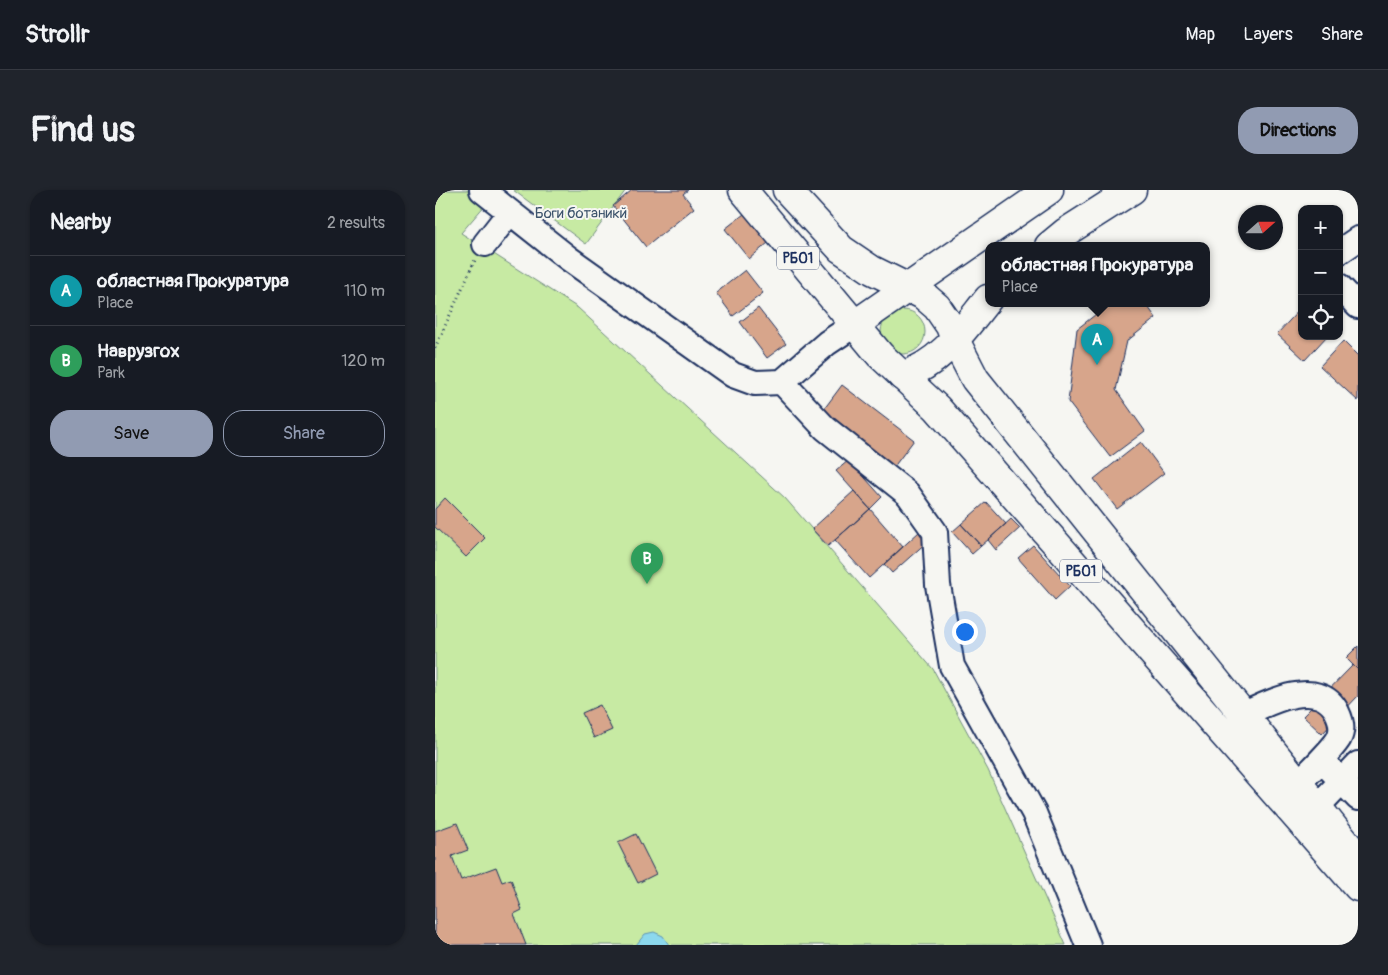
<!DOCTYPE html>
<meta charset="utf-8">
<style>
body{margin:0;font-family:Pangolin,sans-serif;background:#20242c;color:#f1f3f6}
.controls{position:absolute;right:15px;top:15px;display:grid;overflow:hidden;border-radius:10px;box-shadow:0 1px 4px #0004}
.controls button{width:45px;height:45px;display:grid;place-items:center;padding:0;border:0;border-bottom:1px solid #363941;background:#171b24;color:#f1f3f6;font:25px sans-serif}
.compass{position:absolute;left:803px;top:15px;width:45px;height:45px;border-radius:50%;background:#171b24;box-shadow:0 1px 4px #0004;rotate:69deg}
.you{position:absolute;left:529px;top:441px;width:18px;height:18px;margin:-12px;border:4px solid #fff;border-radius:50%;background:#1a73e8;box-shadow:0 0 0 8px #1a73e833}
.badge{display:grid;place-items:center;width:32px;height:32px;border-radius:50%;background:#919bb2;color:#fff;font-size:16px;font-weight:700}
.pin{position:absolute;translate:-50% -41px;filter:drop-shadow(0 1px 2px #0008)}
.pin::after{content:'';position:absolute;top:26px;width:18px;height:15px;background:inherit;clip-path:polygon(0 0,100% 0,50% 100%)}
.popup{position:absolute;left:550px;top:52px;width:225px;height:65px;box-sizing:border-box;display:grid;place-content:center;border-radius:10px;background:#171b24;filter:drop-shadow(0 1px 4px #0005);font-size:16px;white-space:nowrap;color:#9ea1a6}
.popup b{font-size:19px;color:#f1f3f6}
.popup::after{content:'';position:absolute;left:50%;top:100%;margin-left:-10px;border:10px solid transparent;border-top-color:#171b24}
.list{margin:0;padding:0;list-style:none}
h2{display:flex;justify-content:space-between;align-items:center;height:65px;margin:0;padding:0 20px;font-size:21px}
h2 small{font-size:16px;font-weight:400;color:#9ea1a6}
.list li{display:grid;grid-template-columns:32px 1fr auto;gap:15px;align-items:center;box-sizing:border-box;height:70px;padding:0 20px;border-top:1px solid #363941}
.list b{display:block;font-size:19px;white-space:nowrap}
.list p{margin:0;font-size:16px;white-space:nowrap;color:#9ea1a6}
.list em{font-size:16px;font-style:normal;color:#9ea1a6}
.actions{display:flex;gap:10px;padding:15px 20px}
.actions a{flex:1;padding:11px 0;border:1px solid #919bb2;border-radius:20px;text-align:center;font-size:18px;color:#919bb2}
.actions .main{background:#919bb2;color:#111}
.icon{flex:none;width:28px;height:28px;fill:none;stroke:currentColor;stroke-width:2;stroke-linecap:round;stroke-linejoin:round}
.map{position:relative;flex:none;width:923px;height:755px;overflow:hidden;border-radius:20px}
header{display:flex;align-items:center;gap:30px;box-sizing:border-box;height:70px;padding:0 25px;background:#171b24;border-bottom:1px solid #363941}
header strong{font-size:24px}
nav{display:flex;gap:28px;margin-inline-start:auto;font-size:18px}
.intro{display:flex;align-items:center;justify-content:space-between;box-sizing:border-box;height:120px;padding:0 30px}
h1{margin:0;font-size:35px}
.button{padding:12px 22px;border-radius:20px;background:#919bb2;color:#111;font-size:18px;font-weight:700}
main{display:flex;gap:30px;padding:0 30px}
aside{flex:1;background:#171b24;border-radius:20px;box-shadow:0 1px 4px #0004}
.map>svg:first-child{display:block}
.green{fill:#c7eaa3;stroke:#718c80}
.water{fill:#8cd8ed;stroke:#5f94b4}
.building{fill:#d7a58b;stroke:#1b2f5e}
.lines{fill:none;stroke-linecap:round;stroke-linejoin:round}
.minor-casing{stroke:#1b2f5e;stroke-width:28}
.major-casing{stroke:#1b2f5e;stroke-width:31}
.highway-casing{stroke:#1b2f5e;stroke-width:31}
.path{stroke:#1b2f5e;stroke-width:3;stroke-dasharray:1 4;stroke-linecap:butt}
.minor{stroke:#f6f6f2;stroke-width:24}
.major{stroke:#f6f6f2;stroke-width:28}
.highway{stroke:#f6f6f2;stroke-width:28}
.labels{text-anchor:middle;stroke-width:4;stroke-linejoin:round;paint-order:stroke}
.shield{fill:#f6f6f2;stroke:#5d6b8a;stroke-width:1}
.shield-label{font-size:14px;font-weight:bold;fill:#1b2f5e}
.park-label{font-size:15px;fill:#3d546c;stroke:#f6f6f2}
</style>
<header>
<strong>Strollr</strong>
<nav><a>Map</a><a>Layers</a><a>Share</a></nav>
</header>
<div class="intro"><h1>Find us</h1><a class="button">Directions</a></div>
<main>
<aside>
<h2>Nearby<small>2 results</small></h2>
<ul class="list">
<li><span class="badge" style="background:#0f9aa8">A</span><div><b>областная Прокуратура</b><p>Place</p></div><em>110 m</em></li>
<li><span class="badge" style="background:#2e9e5b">B</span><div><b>Наврузгох</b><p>Park</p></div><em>120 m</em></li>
</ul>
<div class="actions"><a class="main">Save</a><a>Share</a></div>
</aside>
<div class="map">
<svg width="923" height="755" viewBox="0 0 923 755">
<rect width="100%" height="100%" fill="#f6f6f2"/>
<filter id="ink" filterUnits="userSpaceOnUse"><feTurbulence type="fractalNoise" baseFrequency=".02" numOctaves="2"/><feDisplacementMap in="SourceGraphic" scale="10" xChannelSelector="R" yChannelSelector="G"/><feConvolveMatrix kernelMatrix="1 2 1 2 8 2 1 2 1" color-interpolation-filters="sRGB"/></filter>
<g filter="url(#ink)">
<!-- green -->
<path class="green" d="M0 0H63L26 43 143 118 350 308 498 479 553 580 631 755H0Z
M78 0H191L151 54Z
M446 142a22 22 0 1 1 44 0a22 22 0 1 1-44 0Z"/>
<!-- water -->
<path class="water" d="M219 742 228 746 234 755H201L210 744Z"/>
<!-- building -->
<path class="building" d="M197 0H253L248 4 259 18 211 57 178 16Z
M309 24 333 53 314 69 290 39Z
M310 80 328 103 298 126 281 103Z
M674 114H711L721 128 692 151 681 200 710 241 675 267 633 212 642 139Z
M867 117V146H892L870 170 842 144Z
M323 118 351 154 332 168 305 132Z
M908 151 923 166V211L885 176Z
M407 195 479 250 458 278 386 223Z
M706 252 729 283 682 319 659 289Z
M414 270 447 307 435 319 401 281Z
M419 301 435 319 393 356 377 339Z
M10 308 50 348 31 367 0 337V319Z
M551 312 571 334 546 356 526 334Z
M435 319 468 357 434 388 400 350Z
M576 329 585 338 561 360 553 350Z
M526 334 546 356 537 364 517 342Z
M485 341 493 351 457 383 449 374Z
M598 355 635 396 620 410 583 368Z
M923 456V480L911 468Z
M918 475 923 480V506L887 544 868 526Z
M165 515 177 540 159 548 147 523Z
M22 633 33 660 17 666 26 690 61 677 67 692 76 689 87 720 79 724 91 755H0V641Z
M201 644 221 684 203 693 183 653Z"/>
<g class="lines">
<!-- minor casing -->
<g class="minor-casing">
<path id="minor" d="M47 0 133 68 298 185 320 193 347 192 392 153 419 135
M50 54 75 22
M904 62 923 49
M904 96 923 116
M347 192 390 238 473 304 500 342 503 395 517 476 599 623 653 755
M808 525C832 513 884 486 902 522 906 530 908 540 904 548 900 557 871 585 863 594
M896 580 923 608
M881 618 923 574"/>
</g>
<!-- major casing -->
<g class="major-casing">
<path id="major" d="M614 56 631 42 697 0
M419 135 614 0
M467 186C507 173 528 140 553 109"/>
</g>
<!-- highway casing -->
<g class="highway-casing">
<path id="highway" d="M308 0 445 165 502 218 923 697
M352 0 406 59 437 80 488 105 502 117 515 136 520 150 540 189 923 668"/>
</g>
<!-- path -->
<path class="path" d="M0 158 40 70"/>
<!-- minor -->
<use href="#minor" class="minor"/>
<!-- major -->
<use href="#major" class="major"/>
<!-- highway -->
<use href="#highway" class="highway"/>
</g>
</g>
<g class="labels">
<!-- shield labels -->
<g class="shield">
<rect x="342" y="56.5" width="42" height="23" rx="4"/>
<rect x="625" y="369.5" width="42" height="23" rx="4"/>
</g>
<g class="shield-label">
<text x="363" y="73">РБ01</text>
<text x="646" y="386">РБ01</text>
</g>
<!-- park labels -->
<g class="park-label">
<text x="146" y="28">Боги ботаникй</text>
</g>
</g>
</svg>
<div class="controls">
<button>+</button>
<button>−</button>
<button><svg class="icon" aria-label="locate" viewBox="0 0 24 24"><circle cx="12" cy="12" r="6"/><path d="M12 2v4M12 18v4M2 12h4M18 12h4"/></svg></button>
</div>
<svg class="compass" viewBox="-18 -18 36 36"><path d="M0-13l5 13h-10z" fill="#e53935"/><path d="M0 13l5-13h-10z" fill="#9ea1a6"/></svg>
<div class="you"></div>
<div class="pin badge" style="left:662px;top:175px;background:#0f9aa8">A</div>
<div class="popup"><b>областная Прокуратура</b>Place</div>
<div class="pin badge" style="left:212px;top:394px;background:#2e9e5b">B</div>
</div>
</main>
